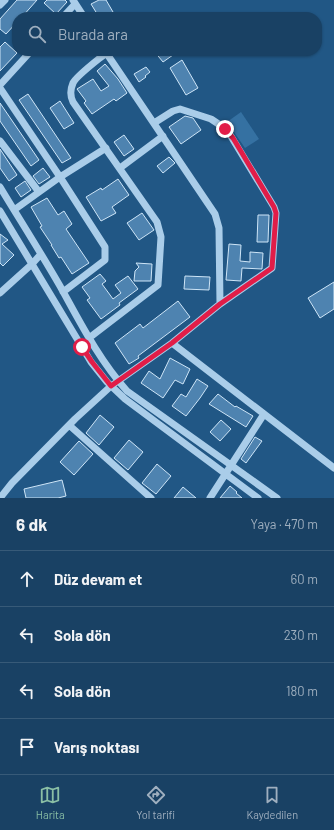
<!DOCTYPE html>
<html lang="tr">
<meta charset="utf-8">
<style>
body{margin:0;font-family:Barlow,sans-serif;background:#22486a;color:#f1f3f6}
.stop{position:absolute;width:12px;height:12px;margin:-9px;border:3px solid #e11d48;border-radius:50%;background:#fff}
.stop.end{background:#e11d48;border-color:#fff;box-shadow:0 1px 4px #0008}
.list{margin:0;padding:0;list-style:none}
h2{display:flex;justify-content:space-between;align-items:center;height:52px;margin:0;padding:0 16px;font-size:17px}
h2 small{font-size:13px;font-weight:400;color:#9fafbf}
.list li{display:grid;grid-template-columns:26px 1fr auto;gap:12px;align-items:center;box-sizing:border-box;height:56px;padding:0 16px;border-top:1px solid #375a78}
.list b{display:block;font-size:15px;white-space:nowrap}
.list em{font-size:13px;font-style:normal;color:#9fafbf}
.icon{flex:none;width:22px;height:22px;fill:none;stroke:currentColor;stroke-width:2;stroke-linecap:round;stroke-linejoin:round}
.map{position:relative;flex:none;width:334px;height:498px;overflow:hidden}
.search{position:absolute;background:#194164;box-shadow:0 1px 3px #0004;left:12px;right:12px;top:12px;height:44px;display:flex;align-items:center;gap:10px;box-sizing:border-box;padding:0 14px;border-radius:16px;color:#9fafbf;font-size:15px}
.sheet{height:276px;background:#194164}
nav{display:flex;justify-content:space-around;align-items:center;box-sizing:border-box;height:56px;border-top:1px solid #375a78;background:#194164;font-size:11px;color:#9fafbf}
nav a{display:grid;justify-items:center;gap:2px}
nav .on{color:#8abfa5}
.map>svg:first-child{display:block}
.pitch{fill:#3571a2}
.building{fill:#4e83b0;stroke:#cee5f7}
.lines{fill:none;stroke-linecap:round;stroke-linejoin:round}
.minor{stroke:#aacde9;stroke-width:7}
.route{stroke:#e11d48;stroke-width:5}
</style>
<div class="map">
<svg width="334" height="498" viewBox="0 0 334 498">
<rect width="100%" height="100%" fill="#215785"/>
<!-- pitch -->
<path class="pitch" d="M241 112 259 139 245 148 227 122Z"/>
<!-- building -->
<path class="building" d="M17 0H37L22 17H17V22L6 34 0 29V19Z
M47 0H65L67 2 56 14 44 3Z
M99 0H106L113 12 105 17H99L91 4Z
M5 42 17 53 0 71V47Z
M154 51H170L173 55 163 62Z
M182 60 198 88 186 95 170 68Z
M105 64 118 79 127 93 116 101 114 99 92 114 84 103 86 101 77 89 93 79 101 91 109 86 97 71Z
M146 67 150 72 145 76 146 77 139 82 134 74Z
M28 94 71 158 62 163 19 100Z
M60 101 74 123 64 129 50 108Z
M0 103 39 160 31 166 0 121Z
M185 116 193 118 201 130 181 144 169 127Z
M124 135 134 149 124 156 114 142Z
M0 149 17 175 9 181 0 168Z
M169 157 175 163 163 173 157 166Z
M43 168 50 177 39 184 33 176Z
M118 179 129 195 112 207 116 213 101 221 86 197 101 188 102 190Z
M25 181 31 190 21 197 15 188Z
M47 198 58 215 64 211 72 224 66 229 89 263 72 274 61 257 59 258 51 245H52L40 227 42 226 31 207Z
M142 213 154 230 139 240 127 223Z
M258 215H269L268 242H257Z
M0 234 8 240 2 244 14 255 3 266 0 263Z
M229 244 241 245 240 261 250 262V252L263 253 262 269 242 268 241 281 226 280Z
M136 263 152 264 151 281H134L135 271 139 267Z
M100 274 106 281 102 284 113 299 121 293 115 285 128 276 138 289 119 303 120 305 101 319 87 300 90 298 82 287Z
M185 276 210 277 209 290 184 289Z
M334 282V309L320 318 308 298Z
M178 301 190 317 138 356 139 358 129 364 115 343 140 324 143 328Z
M170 358 190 369 183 384 175 380 163 398 141 383 149 371 160 379Z
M197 379 208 386 200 398 186 416 172 406 181 394 186 397Z
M218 394 235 407 236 406 253 416 246 427 209 404Z
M100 415 114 427 99 445 86 433Z
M221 420 231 429 220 441 210 432Z
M255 437 262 441 246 463 241 459Z
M129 440 143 452 128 470 114 458Z
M79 441 93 454 74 475 60 462Z
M157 464 171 476 156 494 142 483Z
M62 480 66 496 58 498H26L24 489Z
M230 486 237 492 236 493 242 498H220Z
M183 487 196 498H174Z"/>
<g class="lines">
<!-- minor -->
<path class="minor" d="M73 0 84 17
M0 5 5 0
M63 17 75 4
M105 51 215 214 219 228 220 304
M0 85 31 51
M0 88 60 177 105 247V260L63 292
M0 141 39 192
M120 168 163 136
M0 187C20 220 41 253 60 286 80 322 99 360 127 391L277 498
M14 210 60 177 106 148
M0 211 91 362 107 382 125 399 258 498
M0 293 32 264 41 254
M89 338 158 285 161 237 157 222 73 102C70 96 70 90 73 83 76 76 99 59 106 53
M172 343 334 468
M69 425 151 498
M0 498 12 483 75 419 111 386 172 343 220 304 272 268 276 213 274 207 229 133 220 125 211 119 180 109 173 111 154 123
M210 498 264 414"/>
</g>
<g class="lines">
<!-- route -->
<path class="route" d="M82 347 92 362 111 386 172 343 220 304 272 268 276 213 274 207 233 138 225 129"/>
</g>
</svg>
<div class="stop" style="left:82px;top:347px"></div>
<div class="stop end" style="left:225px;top:129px"></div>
<div class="search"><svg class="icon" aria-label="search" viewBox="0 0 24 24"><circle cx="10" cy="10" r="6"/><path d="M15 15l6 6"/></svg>Burada ara</div>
</div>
<section class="sheet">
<h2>6 dk<small>Yaya · 470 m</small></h2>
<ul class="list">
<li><svg class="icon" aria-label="ahead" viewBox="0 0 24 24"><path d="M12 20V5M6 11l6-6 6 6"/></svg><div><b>Düz devam et</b></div><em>60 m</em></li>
<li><svg class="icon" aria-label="left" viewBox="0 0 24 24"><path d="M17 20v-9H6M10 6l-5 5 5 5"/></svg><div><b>Sola dön</b></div><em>230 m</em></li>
<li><svg class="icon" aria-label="left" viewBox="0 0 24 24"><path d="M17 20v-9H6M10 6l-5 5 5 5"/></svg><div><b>Sola dön</b></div><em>180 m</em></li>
<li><svg class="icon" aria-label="arrive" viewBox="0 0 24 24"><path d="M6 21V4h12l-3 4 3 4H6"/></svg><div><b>Varış noktası</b></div></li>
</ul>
</section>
<nav>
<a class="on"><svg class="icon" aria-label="map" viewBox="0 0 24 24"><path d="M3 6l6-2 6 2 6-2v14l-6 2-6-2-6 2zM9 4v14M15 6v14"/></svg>Harita</a>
<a><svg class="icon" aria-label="directions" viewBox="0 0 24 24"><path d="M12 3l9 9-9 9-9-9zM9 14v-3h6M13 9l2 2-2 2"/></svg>Yol tarifi</a>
<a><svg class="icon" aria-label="saved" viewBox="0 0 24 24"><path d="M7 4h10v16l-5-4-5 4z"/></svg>Kaydedilen</a>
</nav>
